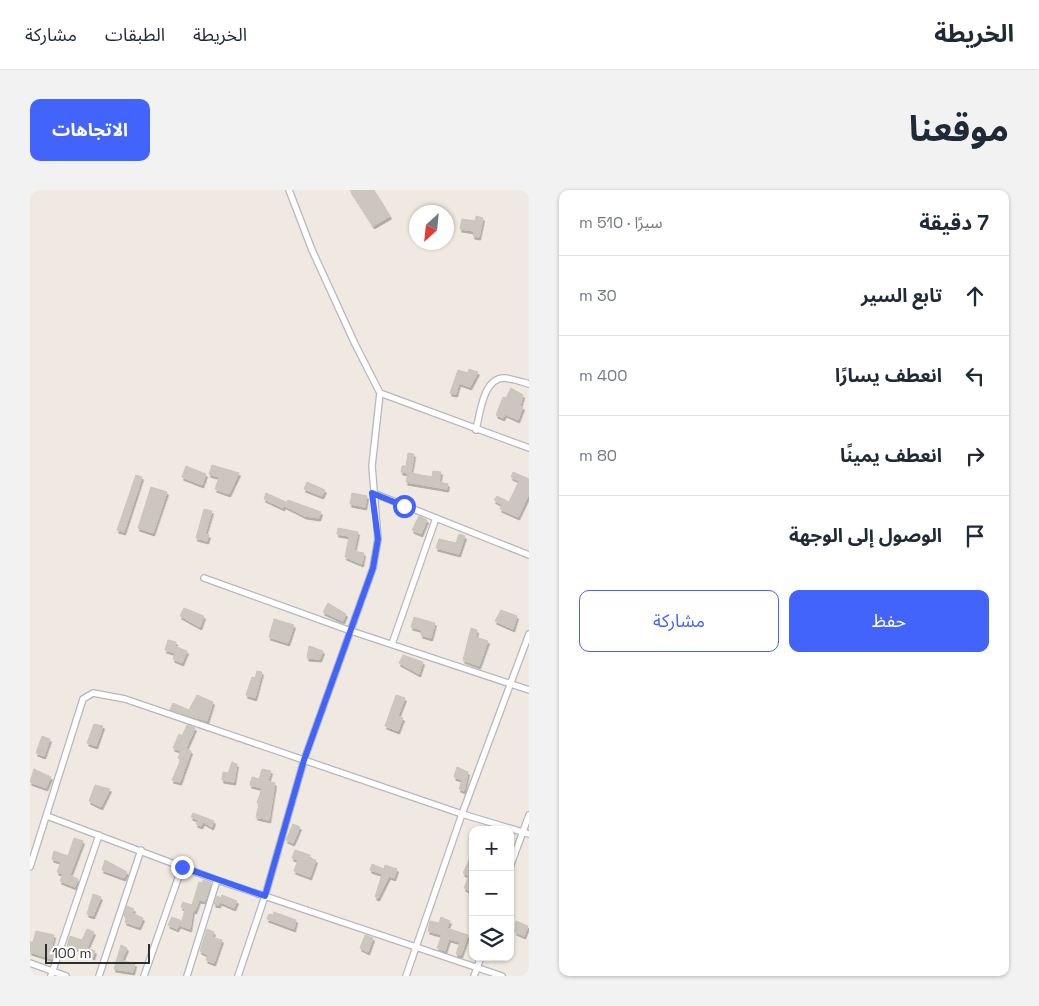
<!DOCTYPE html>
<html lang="ar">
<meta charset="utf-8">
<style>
body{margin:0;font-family:"Space Grotesk","Noto Sans Arabic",sans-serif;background:#f2f2f3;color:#1f2937;direction:rtl}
.controls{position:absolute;right:15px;bottom:15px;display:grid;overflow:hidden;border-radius:10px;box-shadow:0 1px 4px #0004}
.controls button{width:45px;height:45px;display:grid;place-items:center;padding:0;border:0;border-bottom:1px solid #e0e1e3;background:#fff;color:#1f2937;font:25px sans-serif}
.compass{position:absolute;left:379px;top:15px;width:45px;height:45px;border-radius:50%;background:#fff;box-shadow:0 1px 4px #0004;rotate:207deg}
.scale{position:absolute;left:15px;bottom:12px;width:105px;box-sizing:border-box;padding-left:5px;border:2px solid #2e2e2e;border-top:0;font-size:14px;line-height:18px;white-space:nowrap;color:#2e2e2e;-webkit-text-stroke:4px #fff;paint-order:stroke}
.stop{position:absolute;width:15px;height:15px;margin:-11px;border:4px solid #4264fb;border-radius:50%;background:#fff}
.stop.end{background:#4264fb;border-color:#fff;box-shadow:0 1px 5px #0008}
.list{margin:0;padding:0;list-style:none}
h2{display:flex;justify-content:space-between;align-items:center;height:65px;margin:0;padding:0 20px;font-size:21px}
h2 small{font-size:16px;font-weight:400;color:#747a83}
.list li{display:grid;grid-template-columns:32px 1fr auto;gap:15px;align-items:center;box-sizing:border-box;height:80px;padding:0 20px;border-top:1px solid #e0e1e3}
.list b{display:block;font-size:19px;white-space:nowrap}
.list em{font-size:16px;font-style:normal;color:#747a83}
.actions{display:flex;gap:10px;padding:15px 20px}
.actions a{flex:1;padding:11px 0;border:1px solid #4264fb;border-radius:10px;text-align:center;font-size:18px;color:#4264fb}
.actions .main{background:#4264fb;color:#fff}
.icon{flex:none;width:28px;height:28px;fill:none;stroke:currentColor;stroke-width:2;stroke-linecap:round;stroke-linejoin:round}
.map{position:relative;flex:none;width:499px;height:786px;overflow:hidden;direction:ltr;border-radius:10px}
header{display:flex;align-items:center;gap:30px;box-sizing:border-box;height:70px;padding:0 25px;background:#fff;border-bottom:1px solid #e0e1e3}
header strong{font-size:24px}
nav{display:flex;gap:28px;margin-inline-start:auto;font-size:18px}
.intro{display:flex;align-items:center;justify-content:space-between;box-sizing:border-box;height:120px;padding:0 30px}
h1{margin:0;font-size:35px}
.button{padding:12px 22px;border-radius:10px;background:#4264fb;color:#fff;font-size:18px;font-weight:700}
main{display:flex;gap:30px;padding:0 30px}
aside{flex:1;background:#fff;border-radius:10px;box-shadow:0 1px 4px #0004}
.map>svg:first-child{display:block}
.building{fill:#cbc7bf;stroke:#cbc5ba;filter:url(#shadow)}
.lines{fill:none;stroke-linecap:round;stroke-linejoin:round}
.street-casing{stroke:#b4b7c1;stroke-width:8}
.street{stroke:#fff;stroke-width:5.5}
.route{stroke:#4264fb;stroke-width:6}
</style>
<header>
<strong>الخريطة</strong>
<nav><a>الخريطة</a><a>الطبقات</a><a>مشاركة</a></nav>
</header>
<div class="intro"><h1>موقعنا</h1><a class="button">الاتجاهات</a></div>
<main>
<aside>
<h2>7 دقيقة<small>سيرًا · 510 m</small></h2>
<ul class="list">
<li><svg class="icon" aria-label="ahead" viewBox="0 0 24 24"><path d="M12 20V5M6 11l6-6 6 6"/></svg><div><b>تابع السير</b></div><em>30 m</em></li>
<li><svg class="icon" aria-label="left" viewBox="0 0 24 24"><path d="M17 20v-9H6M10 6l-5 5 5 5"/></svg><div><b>انعطف يسارًا</b></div><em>400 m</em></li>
<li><svg class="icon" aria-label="right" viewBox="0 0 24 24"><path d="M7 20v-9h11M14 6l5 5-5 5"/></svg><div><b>انعطف يمينًا</b></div><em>80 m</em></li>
<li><svg class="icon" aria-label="arrive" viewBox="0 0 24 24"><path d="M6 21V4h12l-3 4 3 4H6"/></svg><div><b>الوصول إلى الوجهة</b></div></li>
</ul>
<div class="actions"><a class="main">حفظ</a><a>مشاركة</a></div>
</aside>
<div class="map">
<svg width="499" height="786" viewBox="0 0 499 786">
<defs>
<filter id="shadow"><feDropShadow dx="1.5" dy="3" stdDeviation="0" flood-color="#0004"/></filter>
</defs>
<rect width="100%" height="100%" fill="#efe9e1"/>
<!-- building -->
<path class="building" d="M320 0H344L360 26 343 36Z
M446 26 453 28 449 47 443 46 444 41 430 39 432 29 445 31Z
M439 179 448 182 440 197 429 193 426 204 420 203 428 180 438 183Z
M481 198 493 205 490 216 493 217 488 230 475 224 473 228 466 225 473 207 476 208Z
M378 263 384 264 381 283 402 287 403 281 411 282 409 292 418 294 417 299 376 292 378 283 371 282 372 276H376Z
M182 275 209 283 199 304 185 299 189 287 179 284Z
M156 276 176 284 172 295 152 287Z
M483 282 499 289V304L488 327 470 319 472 315 464 310 467 306 479 312 489 291 481 287Z
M106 285 112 287 94 342 87 340Z
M277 292 295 300 292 306 274 299Z
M121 297 137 302 123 343 108 338Z
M236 303 256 312 253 318 234 309Z
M322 303 337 306 335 317 320 314Z
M258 310 291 322 289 328 275 326 255 316Z
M174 319 182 321 175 344 179 345 177 351 166 348Z
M389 326 397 330 391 344 382 340Z
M308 338 328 342 324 361 334 363 332 374 315 367 319 346 307 344Z
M429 344 435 346 429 364 406 358 409 349 426 353Z
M298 413 316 424 313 431 293 422Z
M154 418 174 426 170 437 150 426Z
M471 420 487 426 483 439 465 431Z
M384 427 405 433 401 448 391 445 392 440 381 437Z
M244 429 264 435 258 453 239 447Z
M441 438 447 440 446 447 458 451 449 476 433 470Z
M138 450 146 452 145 456 157 461 152 473 143 469 145 463 135 460Z
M279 456 293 461 290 469 277 468Z
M373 465 393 472 389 484 369 473Z
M227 481 232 482 225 508 216 505 222 487 225 488Z
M167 505 183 512 177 531 140 520 143 513 159 520Z
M366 505 375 508 368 526 373 528 368 541 355 536Z
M64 534 73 536 66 556 57 553Z
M157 535 165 538 156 558 161 561 150 592 142 590 151 569 148 568 151 561 143 558 149 544 152 546Z
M12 546 20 549 14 566 6 563Z
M202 572 207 574 204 592 192 590 193 582 198 583Z
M427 577 438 582 434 601 429 599 432 590 424 587Z
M4 579 21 587 16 598 0 592Z
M232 579 241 581 238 591 245 593 239 630 226 627 229 614 227 613 232 598 220 595 222 587 229 589Z
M65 595 80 599 71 617 59 611Z
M163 623 184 631 182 637 173 632 171 636 166 634 168 630 161 627Z
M263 634 270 637 263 653 256 650Z
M44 648 53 651 40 685 48 689 45 697 30 691 33 684 27 682 31 672 22 669 24 661 38 666Z
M265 660 280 665 279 668 286 670 280 687 264 681 268 670 262 668Z
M443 662V703L434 698 439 686 433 683Z
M75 670 97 682 94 688 72 680Z
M342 674 354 679 355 675 367 679 364 688 359 686 348 708 345 707 352 684 340 680Z
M173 690 181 693 175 711 169 710 165 721 163 720 160 739 149 735 147 739 138 735 142 727 152 731 155 719 151 717 153 712 162 715 169 692 172 693Z
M63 704 71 707 63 726 57 724Z
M192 705 207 711 204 718 190 712 189 715 184 714 187 706 191 708Z
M97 716 104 719 102 723 113 728 109 737 95 732 97 727 94 726Z
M244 722 266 730 264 739 237 729 239 724 243 725Z
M411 727 420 731 417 738 438 745 431 765 426 764 430 752 419 749 415 761 407 758 412 745 398 741 400 731 409 733Z
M486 731 498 736 494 746 485 742Z
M57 739 64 742 57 758 65 761 63 767 49 762V759L37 756 40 746 52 750Z
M177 739 184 742 182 747 192 750 184 773 176 770 178 765 170 761Z
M6 741 24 745 21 759 25 760 22 769 0 762V752H3Z
M335 745 343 748 338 762 330 758Z
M91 755 97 758 92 770 105 774 103 782 84 779Z"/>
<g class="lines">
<!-- street casing -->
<g class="street-casing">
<path id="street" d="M350 203 499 258
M446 240C450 224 453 187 475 188 483 189 492 192 499 194
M343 303 499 365
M174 388 321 441 499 500
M362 454 406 328
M17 626 187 690 472 786
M0 677 53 509 63 503 95 509 432 624 499 644
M480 677 499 625
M0 773 36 786
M21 786 69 645
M69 786 111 660
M114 786 152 677
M157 786 187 690
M208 786 235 706 274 570 343 378 348 349 342 276 350 203 325 154 282 60 259 0
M376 786 432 624 499 444
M444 786 451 767"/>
</g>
<!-- street -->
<use href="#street" class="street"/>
</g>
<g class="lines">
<!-- route -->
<path class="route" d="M152 677 235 706 274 570 343 378 348 349 342 303 374 316"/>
</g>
</svg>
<div class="controls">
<button>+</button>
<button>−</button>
<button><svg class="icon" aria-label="layers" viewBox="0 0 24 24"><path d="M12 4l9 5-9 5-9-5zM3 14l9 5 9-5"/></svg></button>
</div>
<svg class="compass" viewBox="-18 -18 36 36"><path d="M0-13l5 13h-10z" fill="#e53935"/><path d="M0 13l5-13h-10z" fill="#747a83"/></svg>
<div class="scale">100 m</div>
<div class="stop" style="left:374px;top:316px"></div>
<div class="stop end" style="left:152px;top:677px"></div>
</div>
</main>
